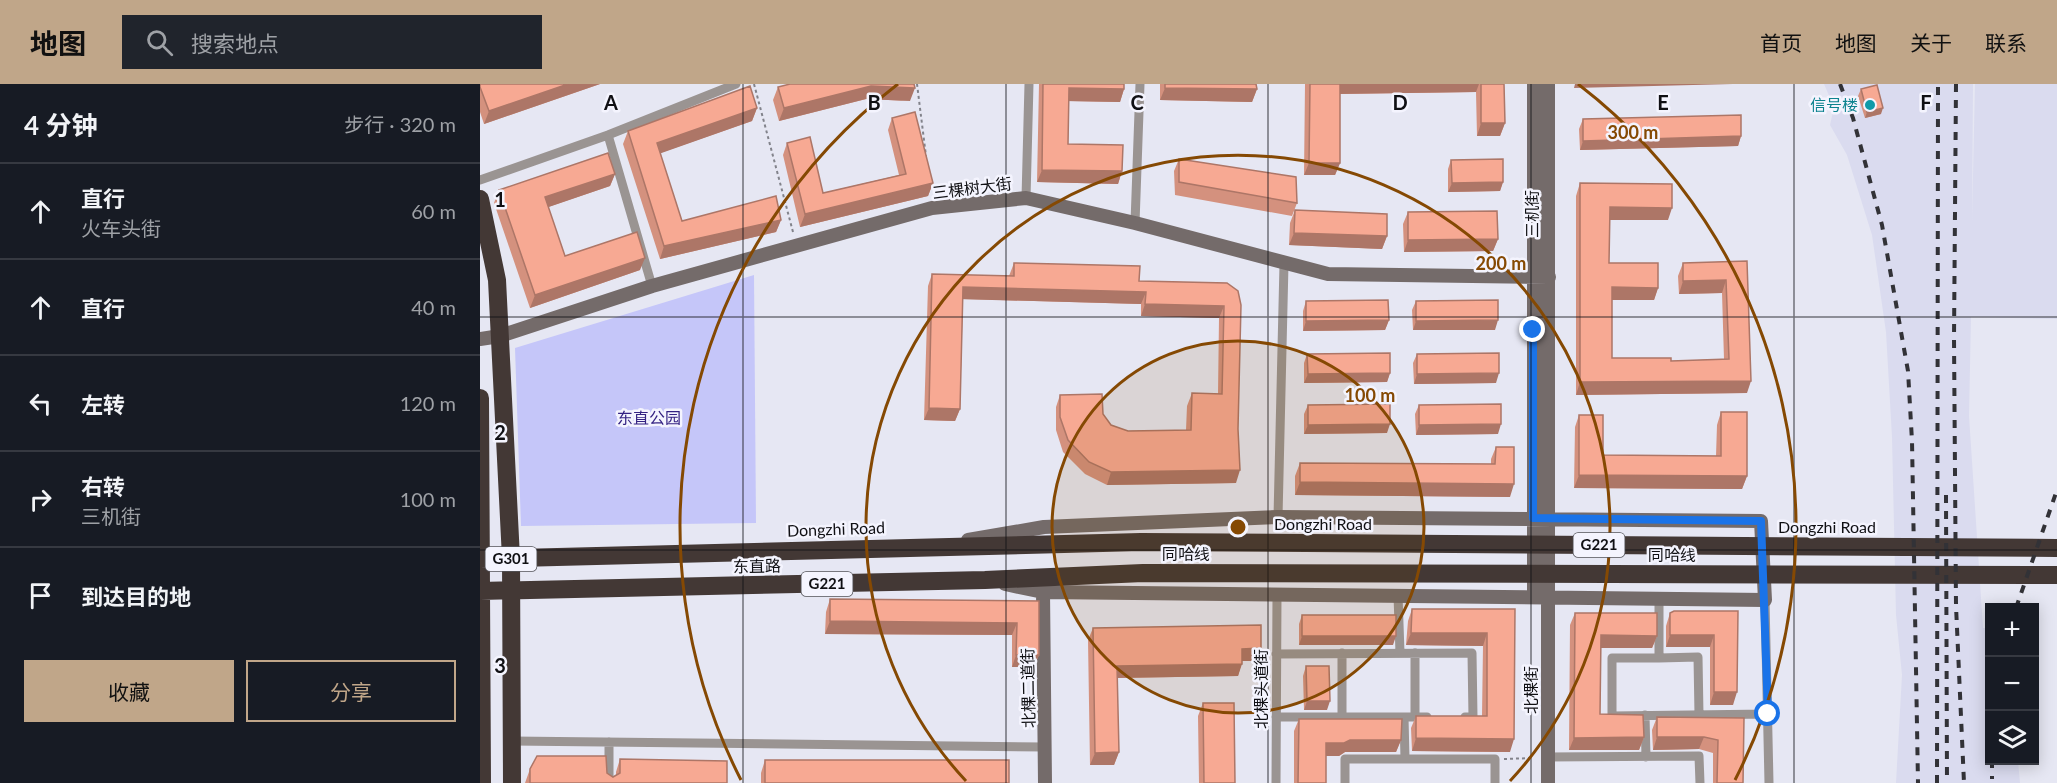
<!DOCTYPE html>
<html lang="zh">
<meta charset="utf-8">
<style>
body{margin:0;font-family:Lato,"Noto Sans SC",sans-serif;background:#20242c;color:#f1f3f6}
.controls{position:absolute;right:18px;bottom:18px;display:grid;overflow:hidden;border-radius:0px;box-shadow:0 3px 15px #0003}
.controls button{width:54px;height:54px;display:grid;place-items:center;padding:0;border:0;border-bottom:2px solid #363941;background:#171b24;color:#f1f3f6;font:30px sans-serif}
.stop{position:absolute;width:18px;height:18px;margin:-14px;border:4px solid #1a73e8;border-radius:50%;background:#fff}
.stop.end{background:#1a73e8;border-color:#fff;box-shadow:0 2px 6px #0008}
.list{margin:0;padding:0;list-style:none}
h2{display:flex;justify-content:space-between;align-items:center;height:78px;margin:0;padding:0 24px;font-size:26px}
h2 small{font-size:20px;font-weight:400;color:#9ea1a6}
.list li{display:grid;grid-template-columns:39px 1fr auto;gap:18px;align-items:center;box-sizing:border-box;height:96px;padding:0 24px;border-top:2px solid #363941}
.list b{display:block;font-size:22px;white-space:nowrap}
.list p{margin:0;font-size:20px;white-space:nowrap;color:#9ea1a6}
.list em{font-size:20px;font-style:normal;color:#9ea1a6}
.actions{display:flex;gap:12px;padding:18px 24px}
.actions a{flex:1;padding:14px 0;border:2px solid #c0a689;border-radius:0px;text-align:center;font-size:21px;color:#c0a689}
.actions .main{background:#c0a689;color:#111}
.icon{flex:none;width:33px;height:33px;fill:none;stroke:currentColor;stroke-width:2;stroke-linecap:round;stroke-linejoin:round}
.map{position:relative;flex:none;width:1577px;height:699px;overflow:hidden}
header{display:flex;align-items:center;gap:36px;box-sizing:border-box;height:84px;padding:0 30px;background:#c0a689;color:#111}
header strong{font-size:28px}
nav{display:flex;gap:33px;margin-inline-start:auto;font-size:21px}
.search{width:420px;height:54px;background:#20242c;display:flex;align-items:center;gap:15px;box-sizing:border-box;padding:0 21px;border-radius:0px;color:#9ea1a6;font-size:22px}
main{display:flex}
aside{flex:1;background:#171b24}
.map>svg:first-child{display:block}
.built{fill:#dadbef}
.green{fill:#c5c6f9}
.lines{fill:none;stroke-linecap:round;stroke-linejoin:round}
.path{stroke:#82838b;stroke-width:2;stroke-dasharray:3 3;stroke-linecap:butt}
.street{stroke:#9a9492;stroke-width:9}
.secondary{stroke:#746b6a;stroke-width:14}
.highway{stroke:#433835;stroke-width:18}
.rail{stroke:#323237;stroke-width:4;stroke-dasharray:8 8;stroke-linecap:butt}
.wall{fill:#d4917e}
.shaded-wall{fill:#ad7667}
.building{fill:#f7a993;stroke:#ad7667;stroke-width:1.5}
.route{stroke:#1a73e8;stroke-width:8}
.grid{fill:none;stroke:#101014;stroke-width:1.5;stroke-opacity:0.55}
.ring{fill:none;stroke:#854903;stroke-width:3}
.culture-dot{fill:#0f9aa8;stroke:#f4f4fe;stroke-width:2}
.labels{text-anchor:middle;stroke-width:5;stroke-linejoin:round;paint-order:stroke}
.shield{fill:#f4f4fe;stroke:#54545a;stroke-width:1.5}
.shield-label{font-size:15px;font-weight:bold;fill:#101014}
.culture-label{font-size:16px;fill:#0d838f;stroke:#f4f4fe;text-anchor:end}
.street-label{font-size:16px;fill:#101014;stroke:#f4f4fe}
.park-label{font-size:16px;fill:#342283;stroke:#f4f4fe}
.grid-label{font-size:20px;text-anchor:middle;font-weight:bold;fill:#101014;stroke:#f4f4fe;stroke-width:5;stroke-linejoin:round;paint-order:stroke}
.centre{fill:#854903;stroke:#f4f4fe;stroke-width:3}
.ring-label{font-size:18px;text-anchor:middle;font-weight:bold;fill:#854903;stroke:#f4f4fe;stroke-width:5;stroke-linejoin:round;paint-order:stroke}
</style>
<header>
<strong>地图</strong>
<div class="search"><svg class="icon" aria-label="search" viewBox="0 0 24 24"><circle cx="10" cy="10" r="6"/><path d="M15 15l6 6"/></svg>搜索地点</div>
<nav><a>首页</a><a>地图</a><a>关于</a><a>联系</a></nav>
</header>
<main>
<aside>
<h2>4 分钟<small>步行 · 320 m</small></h2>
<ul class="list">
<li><svg class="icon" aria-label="ahead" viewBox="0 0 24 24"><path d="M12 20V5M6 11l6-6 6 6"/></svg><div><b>直行</b><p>火车头街</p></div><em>60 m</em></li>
<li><svg class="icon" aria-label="ahead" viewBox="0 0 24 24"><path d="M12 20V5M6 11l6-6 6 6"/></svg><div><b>直行</b></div><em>40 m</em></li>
<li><svg class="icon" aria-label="left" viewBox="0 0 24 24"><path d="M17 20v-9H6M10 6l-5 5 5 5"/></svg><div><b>左转</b></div><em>120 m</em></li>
<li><svg class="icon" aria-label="right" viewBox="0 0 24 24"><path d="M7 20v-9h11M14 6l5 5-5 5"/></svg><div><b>右转</b><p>三机街</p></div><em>100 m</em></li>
<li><svg class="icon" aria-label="arrive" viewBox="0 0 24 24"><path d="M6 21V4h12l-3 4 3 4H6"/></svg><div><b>到达目的地</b></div></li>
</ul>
<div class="actions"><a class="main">收藏</a><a>分享</a></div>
</aside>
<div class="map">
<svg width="1577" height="699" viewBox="0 0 1577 699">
<rect width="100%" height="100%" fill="#e6e7f3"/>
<!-- built -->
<path class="built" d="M1344 0H1493L1492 137 1495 0H1577V235L1491 233 1489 332 1503 544H1510V676L1538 677 1540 699H1416L1422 591 1416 531 1412 353 1406 248 1392 151 1367 71 1350 41 1354 23Z"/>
<!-- green -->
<path class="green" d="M274 191 276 439 41 442 35 264Z"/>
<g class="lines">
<!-- path -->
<path class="path" d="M274 0 313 148
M437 0 446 72
M1024 675 1054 674"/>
<!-- street -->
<path class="street" d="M128 51 172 202
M0 96 128 51 256 0
M546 114 549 0
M655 139 660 0
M798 433 804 180
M918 511 920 569
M1179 514V574H1132V632L1288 630
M1285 516 1289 699
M862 569V633
M935 569V633
M796 570 992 569 993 633H985
M1179 574 1218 573 1219 631
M1165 631 1166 673
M796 633H947
M924 633 925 675
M32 657 565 663
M1067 673 1219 672 1220 699
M129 699V658
M796 699 797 511
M865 699V675H1015V699"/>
<!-- secondary -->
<path class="secondary" d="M1054 0V512
M1068 0V699
M0 255 20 252 172 202 452 124 546 114 655 139 848 190 1069 193
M488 456 564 443 798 433 1281 437 1285 516 563 508 525 500
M563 508 565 699"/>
<!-- highway -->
<path class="highway" d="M0 115 17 196 31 474 32 699
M0 314 2 699
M0 475 661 458 1577 464
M0 507 505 496 663 489 1577 491"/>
<!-- rail -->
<path class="rail" d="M1360 0 1373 34 1402 141 1428 287 1432 357 1438 699
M1476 0 1474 254 1476 522 1484 699
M1466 411 1467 699
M1536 524 1577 406
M1512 676V695
M1457 699 1458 0"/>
</g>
<!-- wall -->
<path class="wall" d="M0 0H120L4 40 0 28Z
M559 0H644V5L640 18 589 17 588 60 642 87 638 100 557 98Z
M680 0H776L777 5 772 18 680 16Z
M825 0H1024L1025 39 1020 52H997L996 8 860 10V79L855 91H824Z
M298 3 430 17 386 15 299 37 293 16Z
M1381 5 1401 30 1385 34 1378 12Z
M277 24 272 37 180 69 202 137 301 136 296 148 180 175 143 60 148 47Z
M412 34 453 99 448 112 320 143 303 71 307 59 343 109 419 91 408 46Z
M1103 35 1261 52 1258 62 1100 66 1099 45Z
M699 75 817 119 812 132 695 111 694 87Z
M971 76 1023 98 1020 107 968 108V85Z
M135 90 130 102 68 123 85 172 160 186 50 224 14 119 19 106Z
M1100 99 1188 136H1129V179L1178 204 1174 216H1132V274L1191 277 1244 275 1242 209 1199 210 1198 192 1203 179 1267 177V309L1096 311V112Z
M815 126 907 152 902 165 809 161 810 139Z
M928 128 1018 155 1013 167 924 168 923 140Z
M534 179 659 197 747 199 756 399 627 401 605 390 583 368 576 346V323L580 311 623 330 631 341 648 347 706 346 707 322 712 309 738 310 739 234 661 232V220L483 215 480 325 475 337 444 336 448 202 452 190 529 192Z
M826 217 909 236 905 246 823 247V227Z
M936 217 1015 246H933L932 226Z
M827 270 910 289 907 298 824 299V279Z
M937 270 1016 299 934 300 933 279Z
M828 321 907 349 824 350V330Z
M939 321 1018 350 936 351 935 330Z
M1241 328 1267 392 1262 405 1094 404 1095 343 1099 331 1123 371 1236 372 1237 341Z
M1016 363 1030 413 815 411V392L820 379 1011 380V375Z
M350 515 559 517V571L554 583H532V551L345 550 346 528Z
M932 525H1035L1030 668 932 667 931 644 936 632H1002L1003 562 926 561 928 537Z
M1258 527 1253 621H1230V563H1186V542L1190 529Z
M1095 529 1177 552 1172 564H1121L1120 630 1164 653 1159 666H1089L1090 541Z
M822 531 913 561H819V540Z
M613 544 777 577H762L758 592 637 594 639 668 634 681H610L608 556Z
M826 582 847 626H824L823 592Z
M723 619 755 699H719L718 632Z
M1177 633 1264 634 1263 699H1233V669L1219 665 1173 666 1172 646Z
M819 635 921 656 916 668H865L859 672H846V699H814V647Z
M140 675 247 699H45L50 685 127 689 133 693 136 692V688Z
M285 676 529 699H281V689Z"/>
<!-- shaded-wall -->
<path class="shaded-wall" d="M88 0H120L4 40 9 27Z
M860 0H999L996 8 856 10Z
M1095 0H1253L1094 4Z
M391 2 435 4 430 17 386 15 299 37 304 24Z
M589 4 644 5 640 18 584 17Z
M685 4 777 5 772 18 680 16Z
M277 24 272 37 173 72 177 59Z
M1403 24 1401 30 1385 34 1387 28Z
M1001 39H1025L1020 52H997Z
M1261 52 1258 62 1100 66 1103 57Z
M829 79H860L855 91H824Z
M562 86 642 87 638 100 557 98Z
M135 90 130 102 60 126 65 113Z
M1023 98 1020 107 968 108 972 99Z
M453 99 448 112 320 143 325 130Z
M1130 123 1192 124 1188 136H1125Z
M301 136 296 148 180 175 184 162Z
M814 149 907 152 902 165 809 161Z
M1018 155 1013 167 924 168 928 156Z
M165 174 160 186 50 224 55 211Z
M1246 196 1242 209 1199 210 1203 197Z
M483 203 666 208 661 220 478 215Z
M1132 203 1178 204 1174 216H1127Z
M665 220 744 222 739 234 661 232Z
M909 236 905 246 823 247 826 237Z
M1018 236 1015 246H933L936 237Z
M910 289 907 298 824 299 828 290Z
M1019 289 1016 299 934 300 937 290Z
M1271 297 1267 309 1096 311 1100 298Z
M449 324 480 325 475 337 444 336Z
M910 340 907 349 824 350 828 341Z
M1021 340 1018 350 936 351 939 341Z
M760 386 756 399 627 401 631 388Z
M1099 391 1267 392 1262 405 1094 404Z
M820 398 1034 400 1030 413 815 411Z
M350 537 537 539 532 551 345 550Z
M931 549H1007L1003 562 926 561Z
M1121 551 1177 552 1172 564H1116Z
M1190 551H1234L1230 563H1186Z
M822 552H916L913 561H819Z
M781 564 777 577H757L762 565Z
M536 571H559L554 583H532Z
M762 580 758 592 633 594 637 582Z
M1234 608H1257L1253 621H1230Z
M827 617H850L847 626H824Z
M1164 653 1159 666H1089L1094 654Z
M1177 653H1224L1219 665 1173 666Z
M936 654 1034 655 1030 668 932 667Z
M870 656H921L916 668H865L859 672H841L846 659Z
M639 668 634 681H610L615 669Z"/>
<!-- building -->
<path class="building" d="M0 0H88L9 27 0 3Z
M310 0H434L435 4 391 2 304 24 298 3Z
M563 0H644V5L589 4 588 60 643 61 642 87 562 86Z
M685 0H776L777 5 685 4Z
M830 0H860V79H829Z
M1001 0H1024L1025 39H1001Z
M1397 1 1403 24 1387 28 1381 5Z
M270 2 277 24 177 59 202 137 296 112 301 136 184 162 148 47Z
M435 28 453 99 325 130 307 59 330 53 343 109 426 90 412 34Z
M1261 31V52L1103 57V35Z
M128 69 135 90 65 113 85 172 157 148 165 174 55 211 19 106Z
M699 75 816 93 817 119 699 98Z
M1023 75V98L972 99 971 76Z
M1100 99 1192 100V124L1130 123 1129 179H1178V204L1132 203V274H1191V277L1249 275 1246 196 1203 197V179L1267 177 1271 297 1100 298Z
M815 126 907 130V152L814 149Z
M1017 127 1018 155 928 156V128Z
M534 179 660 182 659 197 747 199 758 207 761 221 758 345 760 386 631 388 609 378 588 356 580 333V311L622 310 623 330 631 341 648 347 711 346 712 309 742 310 744 222 665 220 666 208 483 203 480 325 449 324 452 190 534 192Z
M908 216 909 236 826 237V217Z
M1018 216V236L936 237V217Z
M910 269V289L828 290 827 270Z
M1019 269V289L937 290V270Z
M910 320V340L828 341V321Z
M1021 320V340L939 341V321Z
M1241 328H1267V392L1099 391V331H1123V371L1241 372Z
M1016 363H1034V400L820 398V379L1015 380Z
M350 515 559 517V571H536L537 539 350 537Z
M932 525H1035L1034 655 936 654V632H1007V549H931Z
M1194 527H1258L1257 608H1234V551H1190V529Z
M1095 529H1177V552L1121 551 1120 630 1163 631 1164 653 1094 654Z
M822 531H916V552H822Z
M781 541V564L762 565V580L637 582 639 668 615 669 613 544Z
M826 582H849L850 617H827Z
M723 619H754L755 699H724Z
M1177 633 1264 634 1263 699H1237L1238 656 1224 653H1177Z
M819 635H922L921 656H870L864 659H846V699H818Z
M57 672H126L127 689 133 693 140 689V675L247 677V699H50V685Z
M285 676H529V699H285Z"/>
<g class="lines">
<!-- route -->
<path class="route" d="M1053 246V434L1281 437 1288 630"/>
</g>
<!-- grid -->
<path class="grid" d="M263 0V699M526 0V699M788 0V699M1051 0V699M1314 0V699M0 233H1577M0 466H1577"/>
<!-- distance rings -->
<circle cx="758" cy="443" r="186" fill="#854903" fill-opacity=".12"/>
<g class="ring">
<circle cx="758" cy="443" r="186"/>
<path d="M486 697A372 372 0 1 1 1030 697"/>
<path d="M261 696A558 558 0 0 1 418 0M1098 0A558 558 0 0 1 1255 696"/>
</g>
<!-- markers -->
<circle class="culture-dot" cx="1390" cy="21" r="6"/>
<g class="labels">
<!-- shield labels -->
<g class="shield">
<rect x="1093.5" y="449" width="51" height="24" rx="4.5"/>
<rect x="5.5" y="463" width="51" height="24" rx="4.5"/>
<rect x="321.5" y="488" width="51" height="24" rx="4.5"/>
</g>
<g class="shield-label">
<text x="1119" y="466">G221</text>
<text x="31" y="480">G301</text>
<text x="347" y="505">G221</text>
</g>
<!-- culture labels -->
<g class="culture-label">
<text x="1378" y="27">信号楼</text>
</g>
<!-- street labels -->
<g class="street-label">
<text transform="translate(492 104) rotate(-7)" y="6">三棵树大街</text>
<text transform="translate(1052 130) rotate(-90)" y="6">三机街</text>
<text x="843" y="446">Dongzhi Road</text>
<text x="1347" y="449">Dongzhi Road</text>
<text transform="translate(356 445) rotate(-2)" y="6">Dongzhi Road</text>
<text x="706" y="476">同哈线</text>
<text x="1192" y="477">同哈线</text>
<text transform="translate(277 482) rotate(-1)" y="6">东直路</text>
<text transform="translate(548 604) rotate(-91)" y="6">北棵二道街</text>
<text transform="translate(781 605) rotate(-90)" y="6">北棵头道街</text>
<text transform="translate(1051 606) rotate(-90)" y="6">北棵街</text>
</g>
<!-- park labels -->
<g class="park-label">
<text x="169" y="340">东直公园</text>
</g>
</g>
<g class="grid-label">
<text x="131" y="26">A</text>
<text x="394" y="26">B</text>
<text x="657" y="26">C</text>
<text x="920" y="26">D</text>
<text x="1183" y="26">E</text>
<text x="1446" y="26">F</text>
<text x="20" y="123">1</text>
<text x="20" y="356">2</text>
<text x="20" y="589">3</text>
</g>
<circle cx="758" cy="443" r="9" class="centre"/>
<g class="ring-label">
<text x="1153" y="55">300 m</text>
<text x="1021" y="186">200 m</text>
<text x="890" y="318">100 m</text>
</g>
</svg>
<div class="controls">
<button>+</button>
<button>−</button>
<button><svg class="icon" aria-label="layers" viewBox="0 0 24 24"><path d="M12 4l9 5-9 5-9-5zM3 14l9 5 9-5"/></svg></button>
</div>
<div class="stop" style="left:1288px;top:630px"></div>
<div class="stop end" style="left:1053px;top:246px"></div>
</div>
</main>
